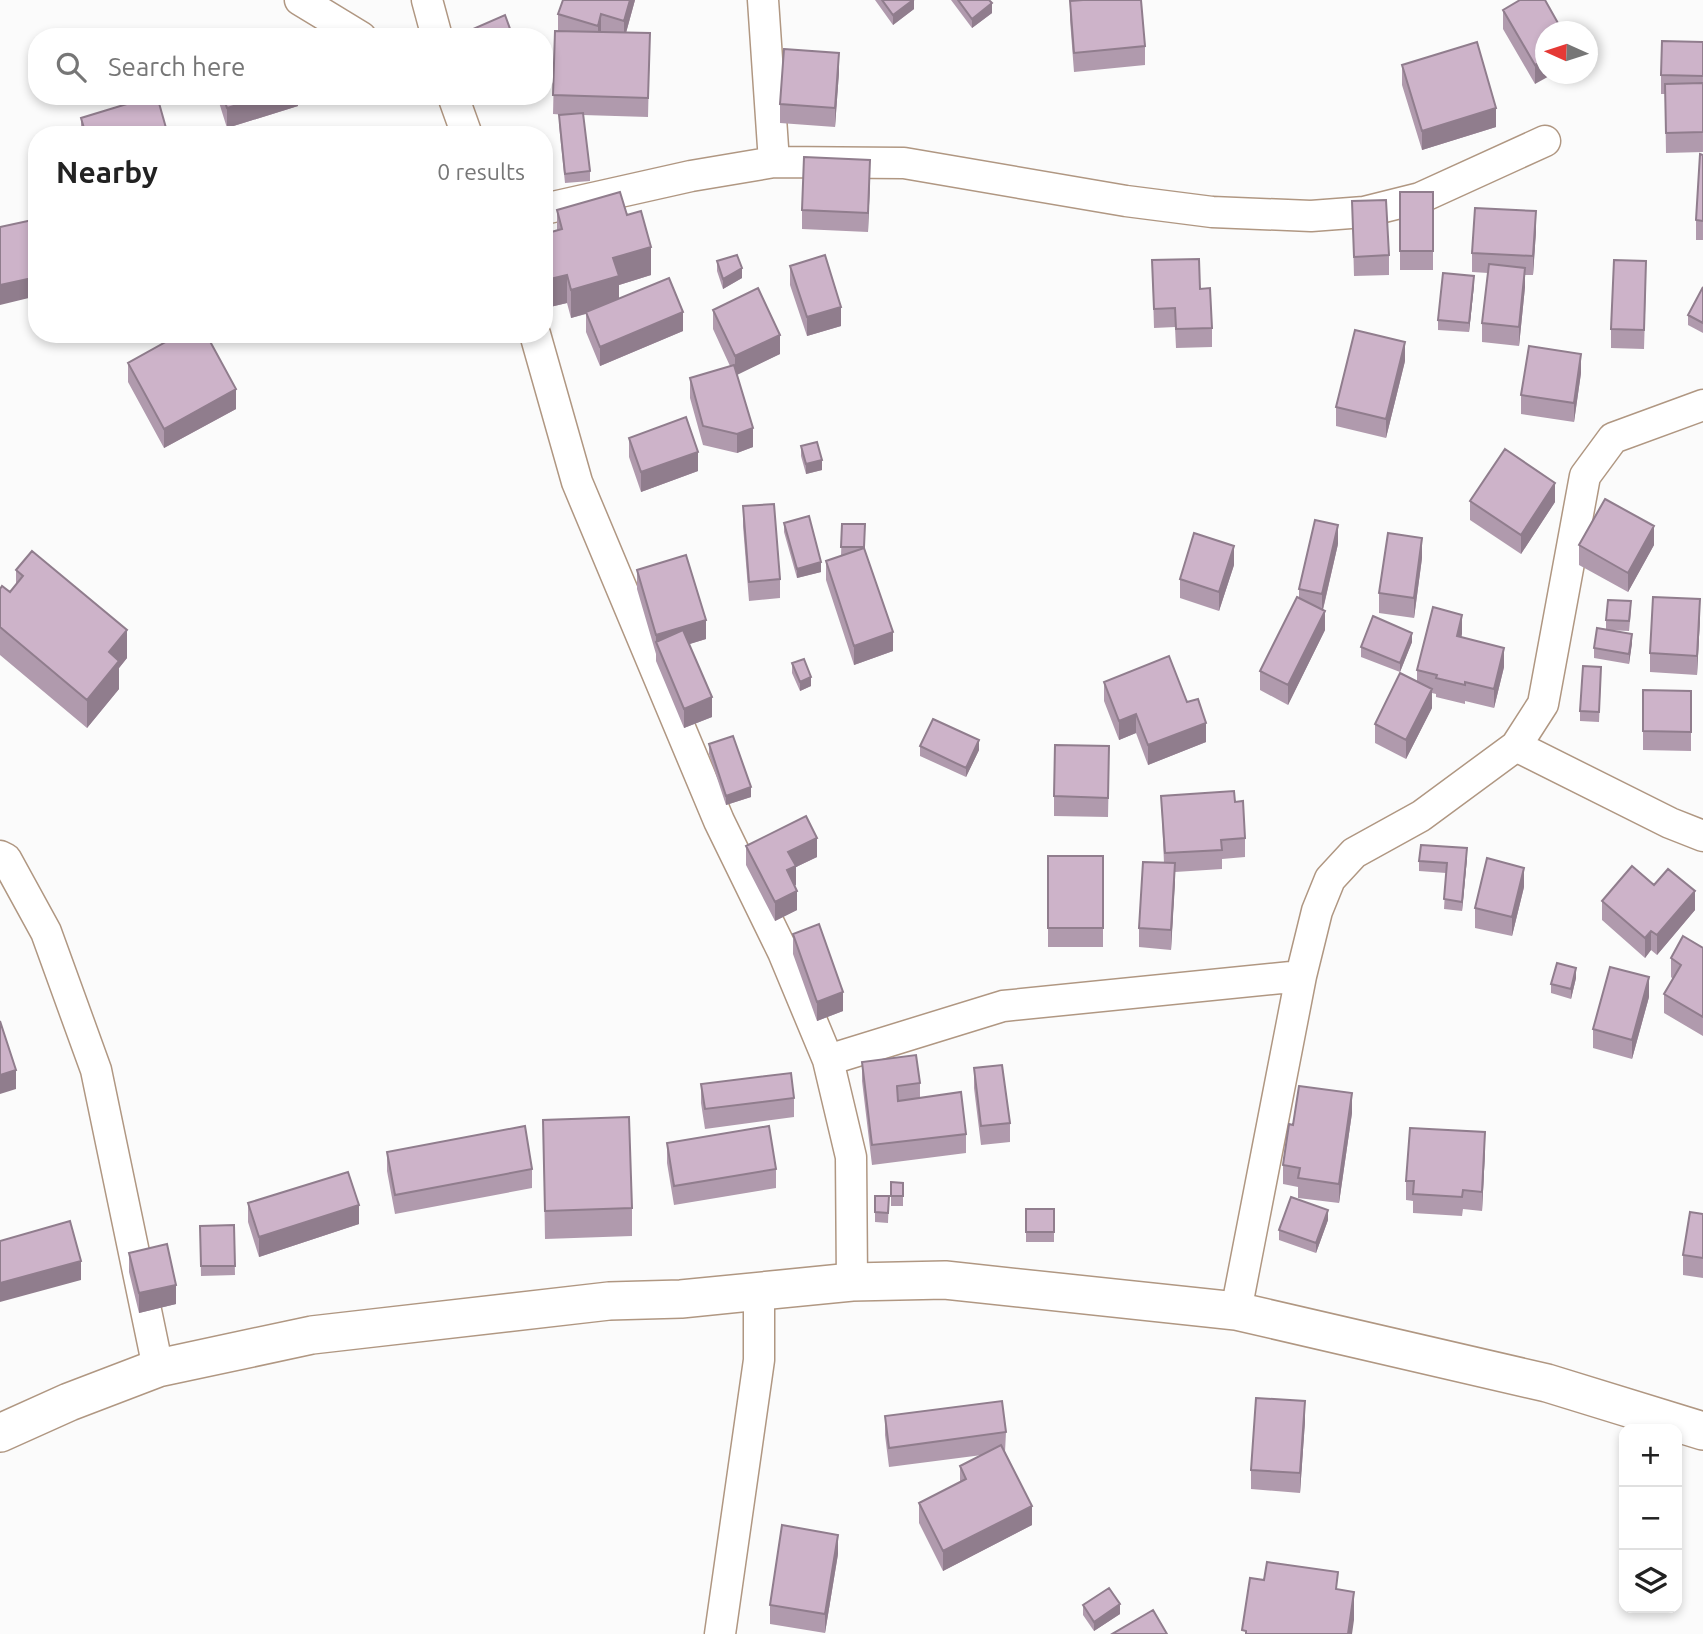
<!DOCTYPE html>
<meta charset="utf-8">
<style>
body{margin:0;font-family:Ubuntu,sans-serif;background:#f2f2f2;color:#222}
.controls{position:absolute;right:21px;bottom:21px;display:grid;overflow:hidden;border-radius:14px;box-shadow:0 4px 10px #0003}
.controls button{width:63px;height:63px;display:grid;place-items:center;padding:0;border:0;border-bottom:2px solid #e0e0e0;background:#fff;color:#222;font:35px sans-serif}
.compass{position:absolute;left:1535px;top:21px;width:63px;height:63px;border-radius:50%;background:#fff;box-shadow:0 4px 10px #0003;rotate:273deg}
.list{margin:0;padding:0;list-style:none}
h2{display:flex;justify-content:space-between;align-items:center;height:91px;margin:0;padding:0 28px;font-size:30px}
h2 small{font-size:23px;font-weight:400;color:#767676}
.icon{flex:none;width:38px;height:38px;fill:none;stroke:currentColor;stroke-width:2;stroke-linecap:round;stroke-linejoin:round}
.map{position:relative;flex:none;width:1703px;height:1634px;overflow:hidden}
.search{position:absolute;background:#fff;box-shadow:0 4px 10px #0003;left:28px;top:28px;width:525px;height:77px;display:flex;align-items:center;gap:18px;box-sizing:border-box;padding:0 24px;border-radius:28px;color:#767676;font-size:26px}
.panel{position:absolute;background:#fff;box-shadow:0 4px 10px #0003;left:28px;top:126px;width:525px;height:217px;border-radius:28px}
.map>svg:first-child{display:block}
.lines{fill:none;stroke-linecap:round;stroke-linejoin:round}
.minor-casing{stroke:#b09782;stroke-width:33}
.tertiary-casing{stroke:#b09782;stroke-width:40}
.minor{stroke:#fff;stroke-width:30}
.tertiary{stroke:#fff;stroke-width:37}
.wall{fill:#b09aad}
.shaded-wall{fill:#907d8d}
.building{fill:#cdb3c9;stroke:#907d8d;stroke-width:2}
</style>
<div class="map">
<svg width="1703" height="1634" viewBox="0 0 1703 1634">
<rect width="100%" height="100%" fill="#fbfbfb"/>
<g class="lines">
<!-- minor casing -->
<g class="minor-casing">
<path id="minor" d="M300 0 361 37
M427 0 437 37
M763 0 774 162
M453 96 467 135
M544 209 691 176 774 162 904 163 1126 201 1212 212 1311 216 1364 212 1420 198 1545 141
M535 334 577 482 719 821 783 952 828 1060 851 1157 852 1282
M1516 746 1670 823 1703 836
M0 856 6 859 46 932 96 1070 158 1368
M828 1060 1003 1006 1301 976
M1236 1311 1301 976 1317 911 1330 879 1354 853 1421 816 1516 746 1543 704 1585 476 1613 438 1703 405
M720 1634 759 1360V1292"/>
</g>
<!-- tertiary casing -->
<g class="tertiary-casing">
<path id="tertiary" d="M0 1433 69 1402 158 1368 312 1335 609 1301 681 1299 852 1282 945 1280 1236 1311 1547 1383 1703 1431"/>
</g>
<!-- minor -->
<use href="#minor" class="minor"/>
<!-- tertiary -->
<use href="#tertiary" class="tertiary"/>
</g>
<!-- wall -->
<path class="wall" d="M563 0H635L626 33H650L648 117 583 115 590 171V181L565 183 559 125V115H567L553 114 555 31H558V14Z
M875 0H914V9L893 25Z
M951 0H989L992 13 972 28Z
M1545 0 1535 84 1503 29V10Z
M1070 1 1145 46V65L1074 72 1070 20Z
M1703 42V152L1666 153 1665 94H1661V75Z
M1402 65 1496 127 1422 150 1402 85Z
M839 72 835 127 780 123V104Z
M217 96H298V106L227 128Z
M81 118 168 135H81Z
M1703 155V240H1696V220Z
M870 179 868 232 802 229V210Z
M1400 192H1433V270H1400Z
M1352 201 1389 255V275L1354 276Z
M557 210 627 215 651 275 619 285V299L683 331 600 366 586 332V314L571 318 567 303 550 307 544 287V234L557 230Z
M1536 231 1533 275H1525V287L1519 346 1482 342V323L1488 273 1472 272V253Z
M1152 260 1200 289 1212 328V347L1176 348 1175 327 1154 328Z
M717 261 742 278 723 289 717 271Z
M790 266 841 326 807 336 790 285Z
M1646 280 1644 349 1611 348V329Z
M1474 285 1469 332 1438 330V320Z
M1703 287V333L1688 325V315Z
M713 310 780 354 737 374 753 447 737 453 703 445 690 398V378L730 366 713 329Z
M1405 361 1386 438 1336 426V407Z
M128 363 236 409 164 448 128 382Z
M1581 373 1574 422 1521 414V395Z
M629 438 698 471 641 492 629 457Z
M801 446 822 470 806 474 801 456Z
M1470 501 1555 502 1521 554 1470 520Z
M743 506 780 579V598L749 601 743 526Z
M784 523 821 572 797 578 784 532Z
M842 524 864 548 893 651 854 665 826 580V561L841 556Z
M1338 544 1323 610 1325 630 1288 705 1260 690V671L1299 597V589Z
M1579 545H1654L1628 592 1579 565Z
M1422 558 1414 618 1379 613V593Z
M1234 565 1219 611 1180 598V579Z
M16 570 127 658 119 668V689L87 728 0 655V589L10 592 16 584Z
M637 570 706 639 689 644 712 717 684 728 656 661V654L637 589Z
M1631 611 1629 631 1607 630 1632 643 1629 664 1594 658V648L1606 630V620Z
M1700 618 1697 675 1650 672V653Z
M1462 634 1461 637 1504 667 1494 708 1465 701V704L1436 697V694L1432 693V708L1406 759 1375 743V724L1417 681V670Z
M1412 642 1400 672 1361 657V647Z
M792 663 811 686 800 691 792 673Z
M1601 677 1599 722 1580 721V711Z
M1104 682 1187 702 1206 742 1148 765 1136 733 1119 740 1104 701Z
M1643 690 1691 691V751L1643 750Z
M709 744 751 797 726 805 709 754Z
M920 746 979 750 966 777 920 756Z
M1109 766 1108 817 1054 816V796Z
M1161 796 1235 802 1245 838V857L1222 859V869L1175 872 1171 950 1139 947V928L1164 863Z
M746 846 817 857 796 867V885L794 886 797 910 775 921 746 865Z
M1048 856H1103V947H1048Z
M1467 858 1462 911 1444 909 1446 873 1419 871V861Z
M1654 885 1695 910 1657 955 1651 950 1645 958 1602 920V901Z
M1524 887 1512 936 1475 928V908Z
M793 934 843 1011 817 1021 793 954Z
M1703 948V1036L1664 1013V994L1673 979 1671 977V958Z
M1576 978 1571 999 1551 993V984Z
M1649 997 1632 1059 1593 1048V1029Z
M862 1062 920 1083V1098L966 1134V1153L872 1165 862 1081Z
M974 1068 1010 1123V1142L981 1145 974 1088Z
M701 1084 794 1098V1117L705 1129 701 1103Z
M1352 1113 1339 1203 1298 1198V1187L1283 1184V1165L1293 1125Z
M543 1120 632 1208V1236L545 1239Z
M667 1143 776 1169V1188L674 1205 667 1163Z
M1485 1151 1482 1211 1463 1209 1462 1216 1413 1213V1201L1406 1200V1181Z
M387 1152 532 1169V1188L395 1214 387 1171Z
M891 1182 903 1183V1206H891Z
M889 1196 888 1223 875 1222V1212Z
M248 1203 359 1224 259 1257 248 1222Z
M1026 1209H1054V1242H1026Z
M1703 1214V1278L1683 1275V1255Z
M1328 1220 1316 1253 1279 1240V1230Z
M234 1225 235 1275 201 1276 200 1226Z
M129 1253 176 1304 139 1313 129 1272Z
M885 1416 1006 1432 1005 1452 1032 1525 943 1571 919 1523V1503L960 1482V1466L982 1455 889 1467 885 1435Z
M1305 1421 1300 1493 1251 1489V1470Z
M838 1554 825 1633 770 1624V1605Z
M1083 1605 1120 1614 1094 1631 1083 1615Z"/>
<!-- shaded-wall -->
<path class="shaded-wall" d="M630 0H635L624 40V21Z
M913 0H914V9L893 25V15Z
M992 3V13L972 28V19Z
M601 14V33L598 45V26Z
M839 53V72L835 127V108Z
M1545 59V74H1553L1535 84V65Z
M267 96H298V106L227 128V108Z
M1496 108V127L1422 150V131Z
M870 160V179L868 232V213Z
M1536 211V231L1533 275V256Z
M651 247V275L619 285V304L571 318V290L613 258Z
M742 268V278L723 289V279Z
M1525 268V287L1519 346V327Z
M567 275V303L550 307V279Z
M1474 276V285L1469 332V323Z
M37 277V296L0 305V285Z
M841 307V326L807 336V317Z
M683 312V331L600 366V347Z
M780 335V354L735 376V356Z
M1405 342V361L1386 438V419Z
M1581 354V373L1574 422V403Z
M236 389V409L164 448V429Z
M753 428V447L737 453V434Z
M698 452V471L641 492V472Z
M822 460V470L806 474V464Z
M1555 483V502L1521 554V535Z
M1338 525V544L1322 613V594Z
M1654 526V545L1628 592V573Z
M1422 538V558L1414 618V598Z
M1234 546V565L1219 611V592Z
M821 562V572L797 578V569Z
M1700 599V618L1697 675V656Z
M1325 611V630L1288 705V685Z
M1462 615V634L1457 655V636Z
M706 620V639L661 653 656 642V635Z
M127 630V658L119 668V689L87 728V700L109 652Z
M893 632V651L854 665V646Z
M1412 633V642L1400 672V663Z
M1632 634V643L1629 664V654Z
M1504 648V667L1494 708V689Z
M811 677V686L800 691V682Z
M1432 689V708L1406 759V740Z
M712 697V717L684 728V709Z
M1136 714V733L1119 740V721Z
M1206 723V742L1148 765V745Z
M979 740V750L966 777V768Z
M751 787V797L726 805V796Z
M817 838V857L796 867V885L787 890 788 852Z
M1467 848V858L1462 911V902Z
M1175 863V883L1171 950V930Z
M1524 868V887L1512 936V917Z
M797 891V910L775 921V902Z
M1695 891V910L1657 955V935Z
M1651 931V950L1645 958V938Z
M1576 968V978L1571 999V989Z
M1649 977V997L1632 1059V1040Z
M843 992V1011L817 1021V1002Z
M16 1070V1089L0 1094V1075Z
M1352 1093V1113L1339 1203V1184Z
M1485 1132V1151L1482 1211V1192Z
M359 1205V1224L259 1257V1237Z
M1328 1210V1220L1316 1253V1243Z
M81 1261V1280L0 1302V1283Z
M176 1285V1304L139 1313V1293Z
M1305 1401V1421L1300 1493V1473Z
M1032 1506V1525L943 1571V1551Z
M838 1535V1554L825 1633V1614Z
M1354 1592V1620L1352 1634H1348Z
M1120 1604V1614L1094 1631V1622Z"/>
<!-- building -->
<path class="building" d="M563 0H630L624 21 601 14 598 26 558 14Z
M882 0H913L893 15Z
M958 0H989L992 3 972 19Z
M1083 0H1141L1145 46 1074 53 1070 1Z
M1520 0H1545L1563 32H1545V59L1535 65 1503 10Z
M505 15 513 37H476L473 29Z
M555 31 650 33 648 98 553 95Z
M1662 41 1703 42V76L1661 75Z
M1477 42 1496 108 1422 131 1402 65Z
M784 49 839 53 835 108 780 104Z
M1703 83V132L1666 133 1665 84Z
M153 96H157L168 135H86L81 118Z
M223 96H267L227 108Z
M583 113 590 171 565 174 559 115Z
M1700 154 1703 155V221L1696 220Z
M804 157 870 160 868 213 802 210Z
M620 192 627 215 641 211 651 247 613 258 619 276 571 290 567 275 550 279 544 258V234L562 229 557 210Z
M1400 192H1433V251H1400Z
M1386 200 1389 255 1354 257 1352 201Z
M1475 208 1536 211 1533 256 1472 253Z
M37 219V277L0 285V227Z
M737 255 742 268 723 279 717 261Z
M825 255 841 307 807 317 790 266Z
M1199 259 1200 289 1210 288 1212 328 1176 329 1175 308 1154 309 1152 260Z
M1614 260 1646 261 1644 330 1611 329Z
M1489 264 1525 268 1519 327 1482 323Z
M1443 273 1474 276 1469 323 1438 320Z
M669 278 683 312 600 347 586 312Z
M1703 287V323L1688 315Z
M758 288 780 335 735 356 713 310Z
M1355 330 1405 342 1386 419 1336 407Z
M180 334H206L236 389 164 429 128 363Z
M1529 346 1581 354 1574 403 1521 395Z
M734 365 753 428 737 434 703 426 690 378Z
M686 417 698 452 641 472 629 438Z
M817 442 822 460 806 464 801 446Z
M1505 449 1555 483 1521 535 1470 501Z
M1605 499 1654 526 1628 573 1579 545Z
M774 504 780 579 749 582 743 506Z
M809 516 821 562 797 569 784 523Z
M1315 520 1338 525 1322 594 1299 589Z
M842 524H865L864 547H841Z
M1194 533 1234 546 1219 592 1180 579Z
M1388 533 1422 538 1414 598 1379 593Z
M864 548 893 632 854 646 826 561Z
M32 551 127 630 109 652 119 661 87 700 0 627V589L2 586 10 592 23 576 16 570Z
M686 555 706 620 656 635 637 570Z
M1297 597 1325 611 1288 685 1260 671Z
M1653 597 1700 599 1697 656 1650 653Z
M1608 600 1631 601 1629 621 1606 620Z
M1433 607 1462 615 1457 636 1504 648 1494 689 1465 682V685L1436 678 1437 675 1417 670Z
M1373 616 1412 633 1400 663 1361 647Z
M1597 628 1632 634 1629 654 1594 648Z
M683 630 712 697 684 709 656 642Z
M1169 656 1187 702 1198 699 1206 723 1148 745 1136 714 1119 721 1104 682Z
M804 659 811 677 800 682 792 663Z
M1583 666 1601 667 1599 712 1580 711Z
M1400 673 1432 689 1406 740 1375 724Z
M1643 690 1691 691V732L1643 731Z
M933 719 979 740 966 768 920 746Z
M733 736 751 787 726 796 709 744Z
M1055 745 1109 746 1108 798 1054 796Z
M1234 791 1235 802 1243 801 1245 838 1221 840 1222 850 1165 853 1161 796Z
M806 816 817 838 788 852 796 866 787 870 797 891 775 902 746 846Z
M1421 845 1467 848 1462 902 1444 899 1447 863 1419 861Z
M1048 856H1103V928H1048Z
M1487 858 1524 868 1512 917 1475 908Z
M1143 862 1175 863 1171 930 1139 928Z
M1632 866 1654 885 1668 869 1695 891 1657 935 1651 931 1645 938 1602 901Z
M819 924 843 992 817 1002 793 934Z
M1683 936 1703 948V1017L1664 994 1681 965 1671 958Z
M1557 963 1576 968 1571 989 1551 984Z
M1610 967 1649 977 1632 1040 1593 1029Z
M0 1021 16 1070 0 1075Z
M916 1055 920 1083 897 1086 898 1101 961 1092 966 1134 872 1145 862 1062Z
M1002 1065 1010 1123 981 1126 974 1068Z
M791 1073 794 1098 705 1109 701 1084Z
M1299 1086 1352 1093 1339 1184 1298 1178 1300 1168 1283 1165 1289 1124 1293 1125Z
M629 1117 632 1208 545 1211 543 1120Z
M525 1126 532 1169 395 1195 387 1152Z
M769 1126 776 1169 674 1186 667 1143Z
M1410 1128 1485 1132 1482 1192 1463 1190 1462 1197 1413 1194 1414 1181H1406Z
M348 1172 359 1205 259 1237 248 1203Z
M891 1182 903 1183V1196H891Z
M875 1196H889L888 1213 875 1212Z
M1291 1197 1328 1210 1316 1243 1279 1230Z
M1026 1209H1054V1232H1026Z
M1690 1212 1703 1214V1258L1683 1255Z
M70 1221 81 1261 0 1283V1241Z
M234 1225 235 1266H201L200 1226Z
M167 1244 176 1285 139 1293 129 1253Z
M1256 1398 1305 1401 1300 1473 1251 1470Z
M1002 1401 1006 1432 889 1448 885 1416Z
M1001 1445 1032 1506 943 1551 919 1503 966 1479 960 1466Z
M782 1525 838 1535 825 1614 770 1605Z
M1267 1562 1338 1572 1336 1589 1354 1592 1348 1634H1246V1631L1242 1630 1250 1578 1264 1580Z
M1109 1588 1120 1604 1094 1622 1083 1605Z
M1153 1610 1167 1634H1112Z"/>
</svg>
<div class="controls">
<button>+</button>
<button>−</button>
<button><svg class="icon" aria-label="layers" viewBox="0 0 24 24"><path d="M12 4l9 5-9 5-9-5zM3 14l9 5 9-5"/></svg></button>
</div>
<svg class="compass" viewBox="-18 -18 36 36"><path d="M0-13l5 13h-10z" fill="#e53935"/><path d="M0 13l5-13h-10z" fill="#767676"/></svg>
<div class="search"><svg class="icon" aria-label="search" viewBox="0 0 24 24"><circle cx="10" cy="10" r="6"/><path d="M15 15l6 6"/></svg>Search here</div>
<section class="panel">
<h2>Nearby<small>0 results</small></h2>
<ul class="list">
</ul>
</section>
</div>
